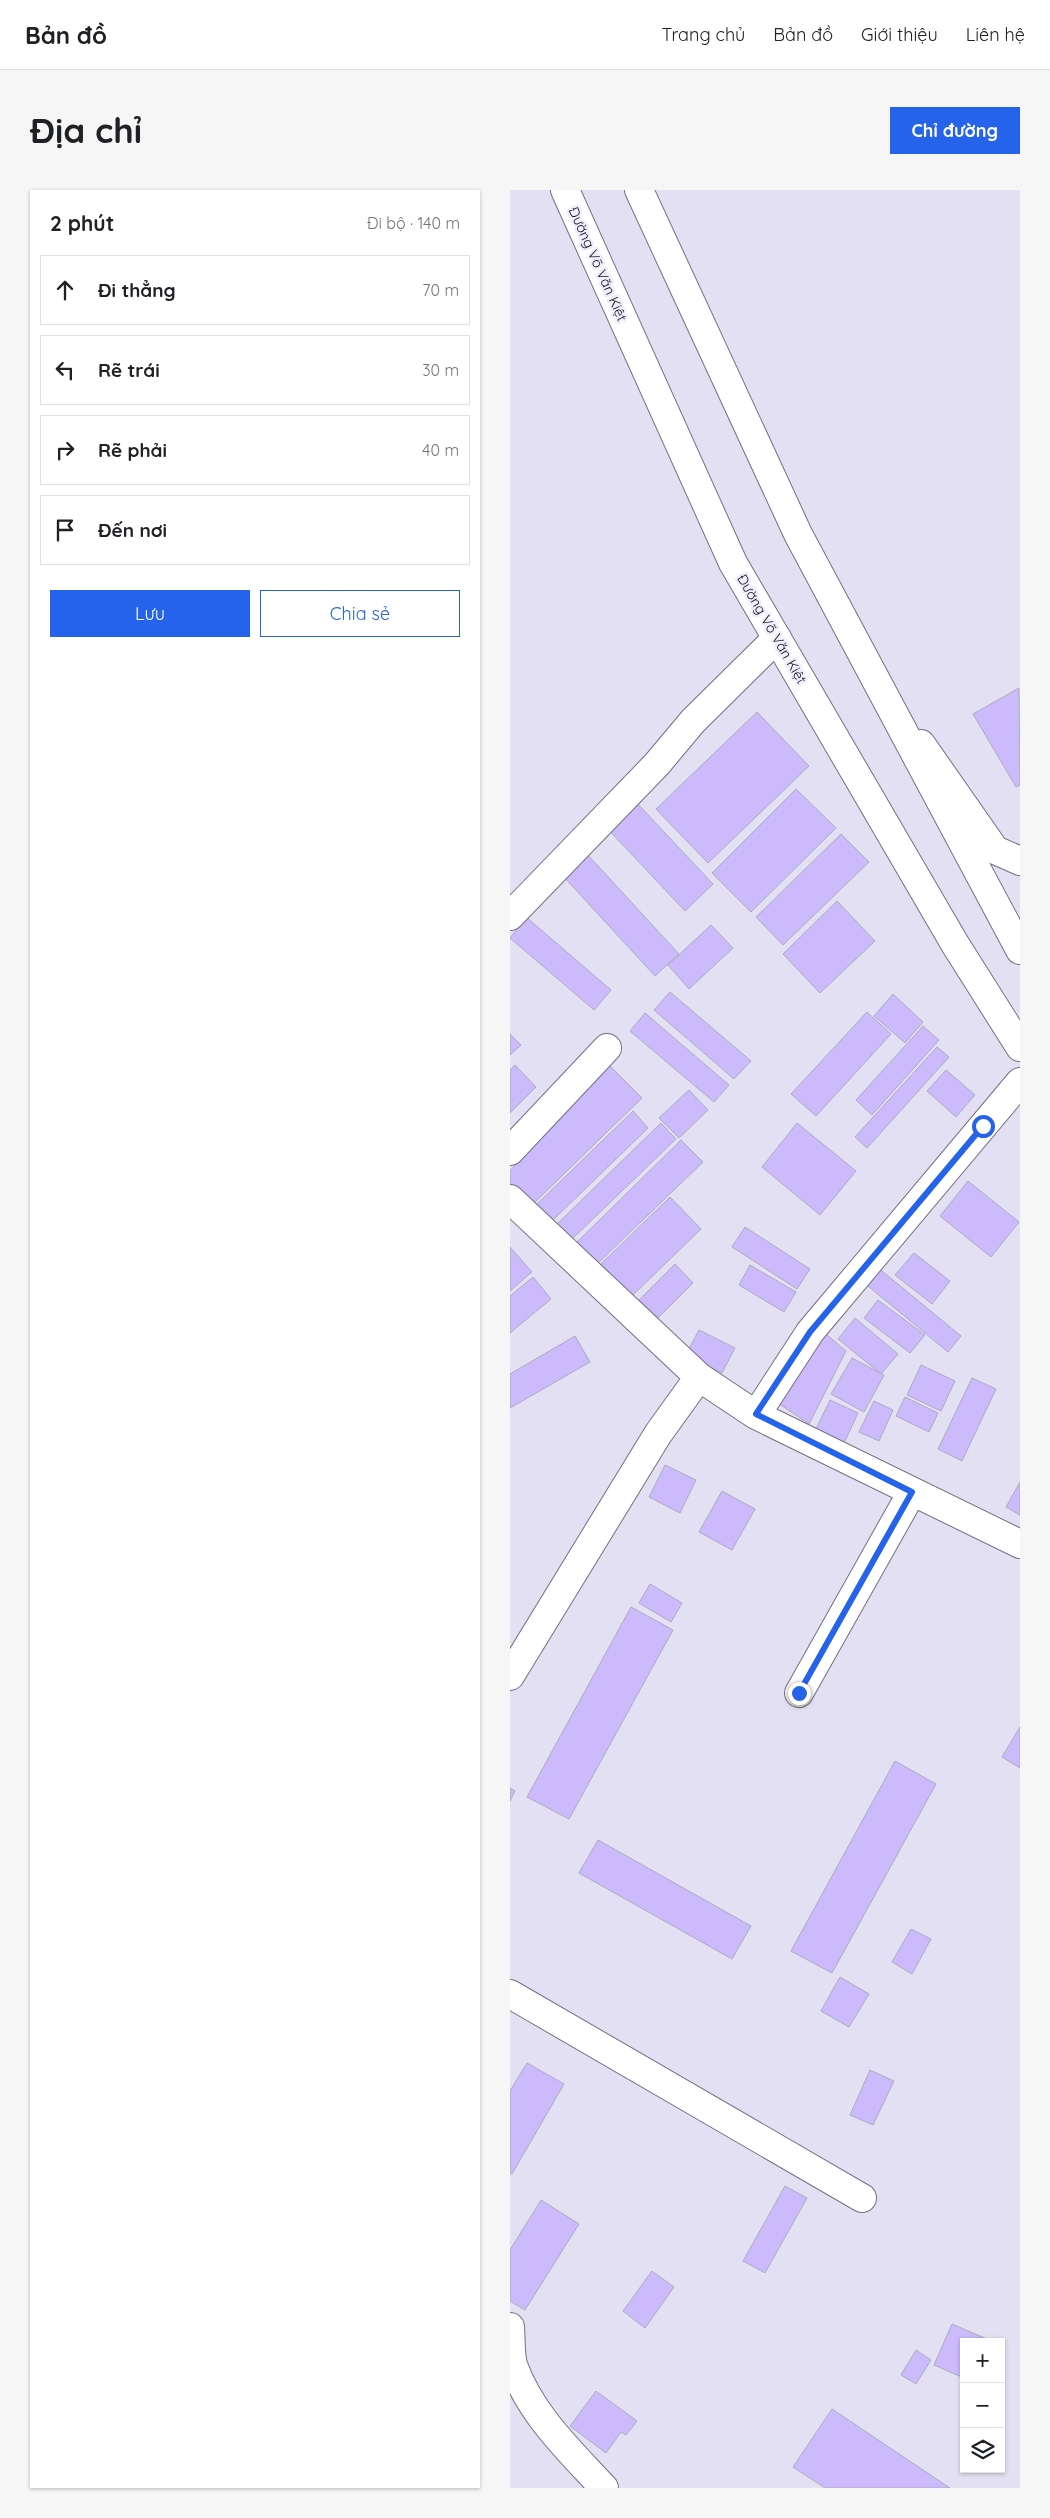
<!DOCTYPE html>
<html lang="vi">
<meta charset="utf-8">
<style>
body{margin:0;font-family:Quicksand,sans-serif;background:#f6f6f6;color:#202124}
.controls{position:absolute;right:15px;bottom:15px;display:grid;overflow:hidden;border-radius:0px;box-shadow:0 1px 4px #0004}
.controls button{width:45px;height:45px;display:grid;place-items:center;padding:0;border:0;border-bottom:1px solid #e0e0e0;background:#fff;color:#202124;font:25px sans-serif}
.stop{position:absolute;width:15px;height:15px;margin:-11px;border:4px solid #2563eb;border-radius:50%;background:#fff}
.stop.end{background:#2563eb;border-color:#fff;box-shadow:0 1px 5px #0008}
.list{margin:0;padding:0;list-style:none}
h2{display:flex;justify-content:space-between;align-items:center;height:65px;margin:0;padding:0 20px;font-size:21px}
h2 small{font-size:16px;font-weight:400;color:#757577}
.list li{display:grid;grid-template-columns:32px 1fr auto;gap:15px;align-items:center;box-sizing:border-box;height:70px;margin:0 10px 10px;padding:0 10px;border:1px solid #e0e0e0;border-radius:0px}
.list b{display:block;font-size:19px;white-space:nowrap}
.list em{font-size:16px;font-style:normal;color:#757577}
.actions{display:flex;gap:10px;padding:15px 20px}
.actions a{flex:1;padding:11px 0;border:1px solid #2563eb;border-radius:0px;text-align:center;font-size:18px;color:#2563eb}
.actions .main{background:#2563eb;color:#fff}
.icon{flex:none;width:28px;height:28px;fill:none;stroke:currentColor;stroke-width:2;stroke-linecap:round;stroke-linejoin:round}
.map{position:relative;flex:none;width:510px;height:2298px;overflow:hidden;border-radius:0px}
header{display:flex;align-items:center;gap:30px;box-sizing:border-box;height:70px;padding:0 25px;background:#fff;border-bottom:1px solid #e0e0e0}
header strong{font-size:24px}
nav{display:flex;gap:28px;margin-inline-start:auto;font-size:18px}
.intro{display:flex;align-items:center;justify-content:space-between;box-sizing:border-box;height:120px;padding:0 30px}
h1{margin:0;font-size:35px}
.button{padding:12px 22px;border-radius:0px;background:#2563eb;color:#fff;font-size:18px;font-weight:700}
main{display:flex;gap:30px;padding:0 30px}
aside{flex:1;background:#fff;border-radius:0px;box-shadow:0 1px 4px #0004}
.map>svg:first-child{display:block}
.building{fill:#cbbbfc;stroke:#aeabbd}
.lines{fill:none;stroke-linecap:round;stroke-linejoin:round}
.minor-casing{stroke:#747081;stroke-width:30}
.major-casing{stroke:#747081;stroke-width:30}
.highway-casing{stroke:#747081;stroke-width:30}
.minor{stroke:#fff;stroke-width:28}
.major{stroke:#fff;stroke-width:28}
.highway{stroke:#fff;stroke-width:28}
.route{stroke:#2563eb;stroke-width:6}
.labels{text-anchor:middle;stroke-width:5;stroke-linejoin:round;paint-order:stroke}
.street-label{font-size:14px;fill:#100f15;stroke:#f1edfd}
</style>
<header>
<strong>Bản đồ</strong>
<nav><a>Trang chủ</a><a>Bản đồ</a><a>Giới thiệu</a><a>Liên hệ</a></nav>
</header>
<div class="intro"><h1>Địa chỉ</h1><a class="button">Chỉ đường</a></div>
<main>
<aside>
<h2>2 phút<small>Đi bộ · 140 m</small></h2>
<ul class="list">
<li><svg class="icon" aria-label="ahead" viewBox="0 0 24 24"><path d="M12 20V5M6 11l6-6 6 6"/></svg><div><b>Đi thẳng</b></div><em>70 m</em></li>
<li><svg class="icon" aria-label="left" viewBox="0 0 24 24"><path d="M17 20v-9H6M10 6l-5 5 5 5"/></svg><div><b>Rẽ trái</b></div><em>30 m</em></li>
<li><svg class="icon" aria-label="right" viewBox="0 0 24 24"><path d="M7 20v-9h11M14 6l5 5-5 5"/></svg><div><b>Rẽ phải</b></div><em>40 m</em></li>
<li><svg class="icon" aria-label="arrive" viewBox="0 0 24 24"><path d="M6 21V4h12l-3 4 3 4H6"/></svg><div><b>Đến nơi</b></div></li>
</ul>
<div class="actions"><a class="main">Lưu</a><a>Chia sẻ</a></div>
</aside>
<div class="map">
<svg width="510" height="2298" viewBox="0 0 510 2298">
<rect width="100%" height="100%" fill="#e4e0f3"/>
<!-- building -->
<path class="building" d="M509 498 510 595 506 597 463 524Z
M247 522 299 576 198 673 146 619Z
M286 599 326 638 241 722 202 683Z
M124 610 203 694 175 721 96 637Z
M331 644 359 672 273 755 246 727Z
M77 664 169 764 145 786 53 686Z
M327 711 365 751 310 803 273 764Z
M16 727 101 800 84 820 0 748Z
M201 735 223 758 179 799 158 775Z
M160 802 241 871 224 889 144 820Z
M383 804 413 832 395 853 364 826Z
M357 822 381 844 306 926 281 904Z
M135 823 219 895 204 912 120 841Z
M413 836 429 850 362 925 346 910Z
M0 844 11 855 0 865Z
M427 857 439 867 357 958 345 947Z
M94 870 132 908 19 1018 0 998V981Z
M5 875 26 897 0 923V880Z
M436 880 465 905 446 927 417 901Z
M179 900 198 920 169 948 149 928Z
M123 921 138 938 41 1032 25 1016Z
M151 933 166 949 59 1052 44 1037Z
M287 933 346 981 310 1025 252 977Z
M171 950 193 972 83 1078 62 1057Z
M458 991 509 1032 481 1067 430 1026Z
M160 1007 191 1039 122 1106 91 1074Z
M235 1037 300 1079 287 1099 222 1057Z
M0 1057 22 1082 0 1101Z
M404 1063 440 1091 422 1114 385 1085Z
M165 1074 183 1093 148 1128 129 1110Z
M240 1075 286 1102 274 1122 229 1095Z
M366 1076 451 1146 438 1162 353 1092Z
M23 1087 41 1109 0 1143V1106Z
M368 1110 415 1145 400 1163 354 1128Z
M345 1128 388 1164 371 1184 328 1149Z
M189 1140 225 1158 212 1183 176 1164Z
M316 1144 336 1161 299 1234 262 1209Z
M65 1146 80 1172 0 1218V1184Z
M342 1168 374 1185 354 1222 321 1204Z
M411 1175 445 1191 431 1221 397 1205Z
M462 1188 486 1199 452 1271 428 1259Z
M395 1207 428 1223 419 1242 386 1226Z
M320 1210 348 1223 334 1253 306 1239Z
M364 1211 383 1220 369 1251 349 1242Z
M155 1275 186 1290 170 1323 139 1307Z
M510 1292V1325L496 1317Z
M212 1301 245 1319 222 1360 189 1342Z
M140 1394 172 1413 161 1432 129 1413Z
M121 1417 163 1440 59 1629 17 1607Z
M510 1537V1578L492 1567Z
M385 1571 426 1594 322 1783 281 1761Z
M0 1598 5 1601 0 1611Z
M88 1650 241 1736 222 1769 69 1683Z
M401 1739 421 1749 402 1784 382 1772Z
M330 1787 359 1804 339 1837 311 1821Z
M17 1873 54 1894 2 1984 0 1983V1901Z
M360 1880 384 1891 363 1935 340 1925Z
M275 1996 297 2008 255 2083 233 2071Z
M31 2010 69 2034 15 2120 0 2111V2060Z
M142 2081 164 2097 135 2138 113 2121Z
M442 2134 477 2149 476 2152H454V2188L424 2175Z
M406 2160 421 2170 406 2194 391 2185Z
M86 2201 127 2231 116 2245 111 2242 96 2263 60 2236Z
M322 2219 440 2298H315L283 2277Z"/>
<g class="lines">
<!-- minor casing -->
<g class="minor-casing">
<path id="minor" d="M0 726 147 574 183 531 267 448
M0 961 97 858
M0 1009 189 1187 246 1225 510 1354
M246 1225 300 1142 510 892
M0 1486 148 1244 189 1187
M289 1503 402 1302
M0 1804 352 2008
M0 2137C1 2149 0 2164 3 2175 21 2225 59 2260 94 2298"/>
</g>
<!-- major casing -->
<g class="major-casing">
<path id="major" d="M411 554 485 660 510 671"/>
</g>
<!-- highway casing -->
<g class="highway-casing">
<path id="highway" d="M55 0 223 373 445 754 510 857
M129 0 288 344 510 760"/>
</g>
<!-- minor -->
<use href="#minor" class="minor"/>
<!-- major -->
<use href="#major" class="major"/>
<!-- highway -->
<use href="#highway" class="highway"/>
</g>
<g class="lines">
<!-- route -->
<path class="route" d="M289 1503 402 1302 246 1224 300 1142 473 936"/>
</g>
<g class="labels">
<!-- street labels -->
<g class="street-label">
<text transform="translate(88 74) rotate(66)" y="5">Đường Võ Văn Kiệt</text>
<text transform="translate(262 439) rotate(60)" y="5">Đường Võ Văn Kiệt</text>
</g>
</g>
</svg>
<div class="controls">
<button>+</button>
<button>−</button>
<button><svg class="icon" aria-label="layers" viewBox="0 0 24 24"><path d="M12 4l9 5-9 5-9-5zM3 14l9 5 9-5"/></svg></button>
</div>
<div class="stop" style="left:473px;top:936px"></div>
<div class="stop end" style="left:289px;top:1503px"></div>
</div>
</main>
